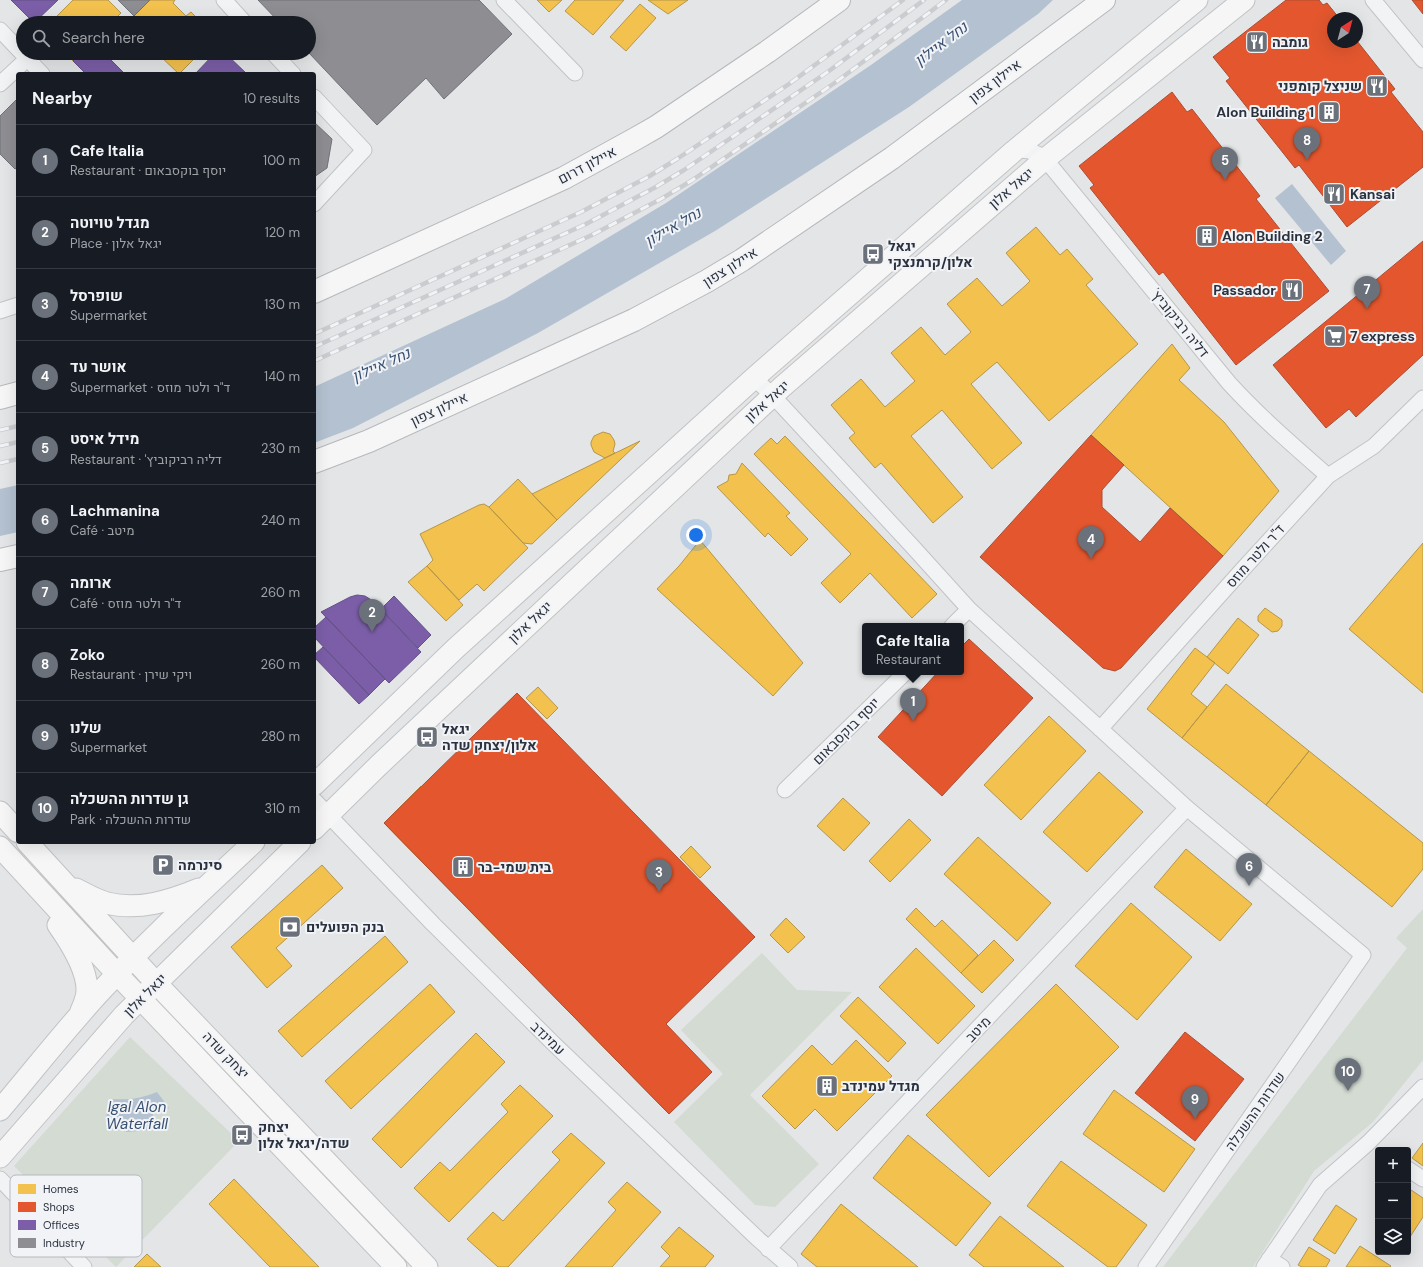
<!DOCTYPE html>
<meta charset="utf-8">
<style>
body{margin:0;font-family:"DM Sans",Heebo,sans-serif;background:#242831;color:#f1f3f6}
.controls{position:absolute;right:12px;bottom:12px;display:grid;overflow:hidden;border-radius:4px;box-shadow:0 4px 16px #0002}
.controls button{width:36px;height:36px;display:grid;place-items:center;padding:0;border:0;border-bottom:1px solid #363941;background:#171b24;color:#f1f3f6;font:20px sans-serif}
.compass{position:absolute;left:1327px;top:12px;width:36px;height:36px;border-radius:50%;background:#171b24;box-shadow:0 4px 16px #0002;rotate:36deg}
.you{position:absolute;left:696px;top:535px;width:14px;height:14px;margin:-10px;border:3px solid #fff;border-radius:50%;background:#1a73e8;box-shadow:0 0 0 6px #1a73e833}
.badge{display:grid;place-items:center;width:26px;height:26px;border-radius:50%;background:#6b717a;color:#fff;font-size:13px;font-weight:700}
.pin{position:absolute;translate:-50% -33px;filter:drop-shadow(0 1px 2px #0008)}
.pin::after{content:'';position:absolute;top:21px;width:14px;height:12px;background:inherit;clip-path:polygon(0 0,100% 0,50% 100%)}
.popup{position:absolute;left:862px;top:623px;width:102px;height:52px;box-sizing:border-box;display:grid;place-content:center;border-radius:4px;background:#171b24;filter:drop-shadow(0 1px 3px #0005);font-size:13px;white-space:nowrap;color:#9ea1a6}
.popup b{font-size:15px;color:#f1f3f6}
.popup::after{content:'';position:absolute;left:50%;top:100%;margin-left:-8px;border:8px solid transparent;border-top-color:#171b24}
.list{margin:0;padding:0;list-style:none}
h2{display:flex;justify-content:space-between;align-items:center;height:52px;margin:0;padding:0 16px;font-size:17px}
h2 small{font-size:13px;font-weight:400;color:#9ea1a6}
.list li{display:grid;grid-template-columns:26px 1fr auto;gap:12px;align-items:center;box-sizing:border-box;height:72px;padding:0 16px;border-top:1px solid #363941}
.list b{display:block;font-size:15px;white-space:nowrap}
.list p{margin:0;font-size:13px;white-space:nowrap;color:#9ea1a6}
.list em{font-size:13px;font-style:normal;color:#9ea1a6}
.icon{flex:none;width:22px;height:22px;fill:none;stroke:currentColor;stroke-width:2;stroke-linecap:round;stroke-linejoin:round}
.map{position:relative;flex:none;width:1423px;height:1267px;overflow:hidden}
.search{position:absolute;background:#171b24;box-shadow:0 4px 16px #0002;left:16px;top:16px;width:300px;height:44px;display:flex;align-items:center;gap:10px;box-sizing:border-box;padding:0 14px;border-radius:22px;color:#9ea1a6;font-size:15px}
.panel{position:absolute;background:#171b24;box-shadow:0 4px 16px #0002;left:16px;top:72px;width:300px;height:772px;border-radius:4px}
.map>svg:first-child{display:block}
.green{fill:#d3dbd3}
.water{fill:#b3c1d0}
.homes{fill:#f2c14e;stroke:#b6964a}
.shops{fill:#e4572e;stroke:#ac4c33}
.offices{fill:#7b5ea7;stroke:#635188}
.industry{fill:#8d8d92;stroke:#707279}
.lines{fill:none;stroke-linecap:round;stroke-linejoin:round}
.street-casing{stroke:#c1c3c5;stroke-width:17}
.secondary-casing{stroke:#c1c3c5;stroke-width:23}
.highway-casing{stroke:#b5b8bc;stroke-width:24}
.street{stroke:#f2f3f4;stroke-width:15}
.secondary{stroke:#f6f6f6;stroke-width:21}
.highway{stroke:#f6f6f6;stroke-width:22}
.rail-casing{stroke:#cbcccf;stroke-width:4.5}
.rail{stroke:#f1f3f6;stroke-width:3;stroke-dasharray:9;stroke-linecap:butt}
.labels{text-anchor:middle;stroke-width:4;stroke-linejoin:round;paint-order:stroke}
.poi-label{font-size:14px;font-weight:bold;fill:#2b323f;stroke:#f1f3f6;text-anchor:start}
.street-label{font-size:14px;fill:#2b323f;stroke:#f1f3f6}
.water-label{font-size:15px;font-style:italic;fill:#375071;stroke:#f1f3f6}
.key{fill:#f1f3f6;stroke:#b6b9bf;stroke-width:1}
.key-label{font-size:11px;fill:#2b323f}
</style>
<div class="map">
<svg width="1423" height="1267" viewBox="0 0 1423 1267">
<rect width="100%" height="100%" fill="#e3e5e7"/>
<!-- green -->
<path class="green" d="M1423 909V1060L1373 1122 1314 1171 1253 1267H1163L1407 948 1396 938Z
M762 953 797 990 852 992 750 1095 819 1164 775 1207 755 1205 674 1122 723 1074 681 1030Z
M130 1037 239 1141 116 1267 14 1166Z"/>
<!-- water -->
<path class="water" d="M962 0H1053L1038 14 909 107 715 231 538 333 353 428 314 443V387L505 299 666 203 871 65Z
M1292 184 1346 251 1331 265 1275 198Z
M18 485V532L0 536V489Z
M157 1092 169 1108 153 1114 150 1130 126 1132 120 1117H106L111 1099C130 1100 139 1099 157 1092Z"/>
<!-- homes -->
<path class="homes" d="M73 0H108L121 13 111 23H50Z
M150 0H175L173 3 186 16 179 23H141L134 16Z
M537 0H562L549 12Z
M575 0H624L593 35 565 11Z
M648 0H688L668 14Z
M640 4 656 18 626 51 610 37Z
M191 12 202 23H179L186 16Z
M223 17 229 23H217Z
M65 53H80L73 61Z
M157 53H200L179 74Z
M1036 227 1060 255 1067 249 1093 279 1086 285 1138 344 1049 421 997 362 992 366 971 384 1022 443 992 469 942 410 911 436 963 497 933 523 881 463 875 468 849 438 855 433 831 405 861 379 885 407 915 381 891 353 921 327 945 355 971 332 947 304 977 278 1002 306 1025 286 1030 281 1006 253Z
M1172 344 1190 368 1179 380 1224 422 1279 491 1223 556 1091 435Z
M603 432 610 434 614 440 615 444 613 451 615 453 605 458 594 452 591 445V442L594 436Z
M785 436 937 594 912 618 870 573 840 603 821 583 851 554 754 454 771 438 777 444Z
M640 441 557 520 532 494 605 458Z
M742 463 790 513 786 516 808 539 791 556 768 533 765 537 717 487 728 481 729 475 736 474Z
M518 479 557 520 532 544 523 543 489 507Z
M484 504 489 507 528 548 484 591 477 584 459 600 427 566 433 560 420 534 479 505Z
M700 540 803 663 773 696 657 589 679 566Z
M1423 543V693L1349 629Z
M427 566 463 605 446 621 408 582Z
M1265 608 1282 620V626L1278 631 1272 632 1258 621V616Z
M1238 618 1259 635 1228 674 1207 657Z
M1195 648 1215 663 1191 694 1207 707 1182 738 1147 709Z
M1226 684 1309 751 1266 805 1182 738Z
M538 687 558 708 547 719 526 698Z
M1049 716 1086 751 1021 820 984 785Z
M1309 751 1423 843V869L1392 907 1266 805Z
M1099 772 1143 812 1087 872 1043 832Z
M421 786 544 911 506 948 384 823Z
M843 798 870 823 844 851 817 826Z
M909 819 931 840 890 882 869 861Z
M978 837 1051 903 1017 941 944 874Z
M691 846 711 867 700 878 680 857Z
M1186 849 1252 904 1220 941 1154 887Z
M322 865 343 888 276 948 292 966 267 988 231 947Z
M1131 903 1192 957 1137 1020 1075 966Z
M916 908 935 927 942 920 978 955 961 973 906 919Z
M544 911 564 932 527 969 506 948Z
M786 918 805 937 788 953 770 935Z
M569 928 712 1072 669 1114 527 969Z
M385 936 408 962 302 1057 278 1031Z
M994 940 1014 960 982 993 961 973Z
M916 948 975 1006 938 1044 879 987Z
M430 984 455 1012 351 1109 325 1081Z
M1056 984 1119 1047 989 1177 926 1115Z
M858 997 906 1043 888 1062 840 1016Z
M476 1033 505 1062 401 1168 372 1139Z
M856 1040 892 1076 837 1131 815 1109 795 1129 762 1096 812 1045 832 1065Z
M520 1085 553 1116 449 1222 414 1188 440 1162 450 1171 508 1112 501 1104Z
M1114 1090 1195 1149 1164 1192 1083 1134Z
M571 1133 605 1163 508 1267H498L467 1239 493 1212 503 1221 560 1160 552 1152Z
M908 1135 991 1203 956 1246 873 1178Z
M1423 1143V1166L1412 1158Z
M1061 1161 1147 1225 1116 1267H1108L1027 1206Z
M234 1179 319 1267H270L209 1204Z
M627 1182 661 1212 612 1267H565L616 1210 608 1202Z
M1408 1188 1423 1198V1217L1408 1240Z
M841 1204 918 1267H817L801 1254Z
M1336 1205 1357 1219 1335 1254 1313 1240Z
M1000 1216 1064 1267H984L969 1255Z
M679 1227 714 1256 705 1267H660L670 1256 661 1247Z
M1360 1246 1391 1266 1390 1267H1346Z
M1309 1247 1330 1260 1326 1267H1302L1298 1265Z
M147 1254 161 1267H134Z"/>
<!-- shops -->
<path class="shops" d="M1286 0H1319L1323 5 1327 3 1339 18H1333V42H1357V41L1395 89 1391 92 1423 132V167L1347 227 1299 165 1295 168 1226 81 1230 78 1213 57Z
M1412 0H1423V14Z
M1172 92 1187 112 1192 109 1260 196 1256 199 1329 291 1236 365 1163 272 1159 275 1090 188 1094 185 1079 166Z
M1423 241V355L1356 417 1349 409 1326 428 1273 365Z
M1091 435 1124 465 1102 490V507L1140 542 1170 508 1223 556 1121 668 1115 671 1103 668 980 557Z
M969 639 1033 698 942 796 878 737 938 672H961V647Z
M517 693 755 937 666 1024 712 1072 669 1114 384 823Z
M1185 1032 1244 1079 1195 1141 1135 1093Z"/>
<!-- offices -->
<path class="offices" d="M11 0H58L34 23Z
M80 53H112L108 57 125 74H86L73 61Z
M215 53H225L247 74H195Z
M357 595 365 596 373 601 421 652 389 683 321 612 350 597Z
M394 596 431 635 418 648 381 609Z
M326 617 385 679 369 695 314 637V628Z
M323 647 369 695 359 704 314 657V655Z"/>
<!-- industry -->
<path class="industry" d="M118 0H150L134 16Z
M258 0H479L512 34 444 99 426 78 377 125 309 53V23H280Z
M18 98V167L15 169 0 154V116Z
M314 122 332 139 327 168 314 177Z"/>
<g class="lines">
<!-- street casing -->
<g class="street-casing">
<path id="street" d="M224 0 245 23
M504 0 575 73
M1373 0 1423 60
M0 30 42 74
M273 53 293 74
M0 84 27 59
M314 97 364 150 314 204
M1014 151C1026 149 1036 151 1045 159L1229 383C1260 417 1294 446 1328 476
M0 311 18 305
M754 378 773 396 912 546 969 609 1187 808 1363 955 1146 1267
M952 626 969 609
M1100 729 1243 569 1328 476 1374 446 1423 398
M785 790 906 672
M314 800 433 924 555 1045 757 1238 790 1267
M1408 1169 1423 1179
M0 1179 84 1267
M768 1249 1187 808
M1269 1259 1282 1267
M1264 1267 1320 1185 1368 1143 1423 1087"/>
</g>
<!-- secondary casing -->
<g class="secondary-casing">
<path id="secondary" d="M314 785 456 648 754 378 1014 151 1197 0
M0 812 18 832
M314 829 378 766 562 593 782 387 1045 159 1244 0
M27 842 156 983 427 1267
M0 847 117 974 396 1267
M76 889C86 894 96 900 107 903 138 911 170 901 199 889
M58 925C70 942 87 968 87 990 87 998 84 1004 81 1011
M0 1110C33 1071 65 1030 100 992 148 940 202 891 254 842
M0 1157 124 1015 300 842"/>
</g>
<!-- highway casing -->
<g class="highway-casing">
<path id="highway" d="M314 292 564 178 635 139 656 127 767 52 839 0
M0 398 18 393
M314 462 369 441 634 320 707 281 742 260 892 158 1104 0
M0 560 18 556"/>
</g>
<!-- street -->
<use href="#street" class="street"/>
<!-- secondary -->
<use href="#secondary" class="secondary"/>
<!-- highway -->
<use href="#highway" class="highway"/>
<!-- rail casing -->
<g class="rail-casing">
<path id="rail" d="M314 334 581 212 648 177 677 159 789 84 903 0
M314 347 586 224 654 188 684 170 829 71 924 0
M314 361 592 235 661 199 691 181 836 82 946 0
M0 430 18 426
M0 446 18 442
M0 463 18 459"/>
</g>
<!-- rail -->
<use href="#rail" class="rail"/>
</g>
<!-- icons -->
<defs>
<g id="restaurant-square" transform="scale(1.15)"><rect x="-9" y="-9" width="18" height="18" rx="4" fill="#6b717a" stroke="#f1f3f6"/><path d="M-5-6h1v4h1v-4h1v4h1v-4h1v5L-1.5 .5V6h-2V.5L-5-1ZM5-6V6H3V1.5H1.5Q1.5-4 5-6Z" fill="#fff"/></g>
<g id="building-square" transform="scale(1.15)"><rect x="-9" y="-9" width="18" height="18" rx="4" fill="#6b717a" stroke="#f1f3f6"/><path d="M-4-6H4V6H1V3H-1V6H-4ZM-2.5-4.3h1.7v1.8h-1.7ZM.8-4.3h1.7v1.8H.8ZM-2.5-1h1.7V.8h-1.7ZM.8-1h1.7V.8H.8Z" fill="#fff"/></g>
<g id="bus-square" transform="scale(1.15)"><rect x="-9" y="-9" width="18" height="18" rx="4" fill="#6b717a" stroke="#f1f3f6"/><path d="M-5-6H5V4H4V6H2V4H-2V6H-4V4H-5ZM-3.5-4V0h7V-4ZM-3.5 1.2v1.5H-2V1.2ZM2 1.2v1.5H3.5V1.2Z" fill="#fff"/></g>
<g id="supermarket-square" transform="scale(1.15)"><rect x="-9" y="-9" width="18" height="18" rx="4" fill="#6b717a" stroke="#f1f3f6"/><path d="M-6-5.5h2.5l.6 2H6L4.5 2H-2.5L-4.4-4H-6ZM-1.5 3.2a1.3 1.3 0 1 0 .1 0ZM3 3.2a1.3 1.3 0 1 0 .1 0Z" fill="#fff"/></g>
<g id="parking-square" transform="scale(1.15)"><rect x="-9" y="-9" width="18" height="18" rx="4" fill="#6b717a" stroke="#f1f3f6"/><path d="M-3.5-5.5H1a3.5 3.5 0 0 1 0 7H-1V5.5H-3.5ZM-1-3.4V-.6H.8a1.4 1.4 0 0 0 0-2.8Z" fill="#fff"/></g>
<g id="bank-square" transform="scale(1.15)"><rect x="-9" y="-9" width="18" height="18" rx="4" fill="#6b717a" stroke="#f1f3f6"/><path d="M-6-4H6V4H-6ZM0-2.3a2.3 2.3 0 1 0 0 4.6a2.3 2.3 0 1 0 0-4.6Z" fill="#fff"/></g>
</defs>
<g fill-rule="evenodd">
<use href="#restaurant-square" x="1257" y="42"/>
<use href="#restaurant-square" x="1377" y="86"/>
<use href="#building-square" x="1329" y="112"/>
<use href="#restaurant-square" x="1334" y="194"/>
<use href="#building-square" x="1207" y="236"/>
<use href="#bus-square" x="873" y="254"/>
<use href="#restaurant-square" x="1292" y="290"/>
<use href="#supermarket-square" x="1335" y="336"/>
<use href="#bus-square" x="427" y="737"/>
<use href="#parking-square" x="163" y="865"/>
<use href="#building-square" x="463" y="867"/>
<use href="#bank-square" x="290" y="927"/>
<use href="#building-square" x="827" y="1086"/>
<use href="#bus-square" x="242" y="1135"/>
</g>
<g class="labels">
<!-- poi labels -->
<g class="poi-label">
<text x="1272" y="47">גומבה</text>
<text x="1362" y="91" text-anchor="end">שניצל קומפני</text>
<text x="1314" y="117" text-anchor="end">Alon Building 1</text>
<text x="1350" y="199">Kansai</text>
<text x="1222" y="241">Alon Building 2</text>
<text x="888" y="251">יגאל<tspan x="888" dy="16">אלון/קרמנצקי</tspan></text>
<text x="1276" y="295" text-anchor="end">Passador</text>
<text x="1350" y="341">7 express</text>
<text x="442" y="734">יגאל<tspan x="442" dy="16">אלון/יצחק שדה</tspan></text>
<text x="178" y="870">סינרמה</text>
<text x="478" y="872">בית שמי-בר</text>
<text x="306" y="932">בנק הפועלים</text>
<text x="842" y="1091">מגדל עמינדב</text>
<text x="258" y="1132">יצחק<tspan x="258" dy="16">שדה/יגאל אלון</tspan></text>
</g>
<!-- street labels -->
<g class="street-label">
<text transform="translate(995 81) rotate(-37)" y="5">איילון צפון</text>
<text transform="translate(587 165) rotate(-28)" y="5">איילון דרום</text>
<text transform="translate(1011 188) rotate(-41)" y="5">יגאל אלון</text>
<text transform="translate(730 267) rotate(-32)" y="5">איילון צפון</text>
<text transform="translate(1180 323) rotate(51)" y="5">'דליה רביקוביץ</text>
<text transform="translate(767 401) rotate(-42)" y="5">יגאל אלון</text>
<text transform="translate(439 409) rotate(-25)" y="5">איילון צפון</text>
<text transform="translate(1255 556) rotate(-48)" y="5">ד"ר ולטר מוזס</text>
<text transform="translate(530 622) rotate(-43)" y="5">יגאל אלון</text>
<text transform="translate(846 731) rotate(-45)" y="5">יוסף בוקסבאום</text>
<text transform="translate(145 995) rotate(-45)" y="5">יגאל אלון</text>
<text transform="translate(978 1029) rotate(-46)" y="5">מיטב</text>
<text transform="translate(548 1038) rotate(44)" y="5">עמינדב</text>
<text transform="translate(226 1055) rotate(46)" y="5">יצחק שדה</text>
<text transform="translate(1255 1111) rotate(-55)" y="5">שדרות ההשכלה</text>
</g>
<!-- water labels -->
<g class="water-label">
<text transform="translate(941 44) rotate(-37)" y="5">נחל איילון</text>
<text transform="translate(673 227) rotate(-30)" y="5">נחל איילון</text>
<text transform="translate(381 365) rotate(-24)" y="5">נחל איילון</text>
<text x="137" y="1112">Igal Alon<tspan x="137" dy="17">Waterfall</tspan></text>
</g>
</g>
<!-- legend -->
<rect x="10" y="1175" width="132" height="82" rx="6" class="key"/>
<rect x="18" y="1184" width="18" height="10" fill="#f2c14e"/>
<rect x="18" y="1202" width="18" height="10" fill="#e4572e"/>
<rect x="18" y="1220" width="18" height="10" fill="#7b5ea7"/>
<rect x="18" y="1238" width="18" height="10" fill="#8d8d92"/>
<g class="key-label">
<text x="43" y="1193">Homes</text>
<text x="43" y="1211">Shops</text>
<text x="43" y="1229">Offices</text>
<text x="43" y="1247">Industry</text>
</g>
</svg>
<div class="controls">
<button>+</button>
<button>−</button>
<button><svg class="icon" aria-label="layers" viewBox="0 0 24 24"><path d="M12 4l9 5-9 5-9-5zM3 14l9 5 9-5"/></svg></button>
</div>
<svg class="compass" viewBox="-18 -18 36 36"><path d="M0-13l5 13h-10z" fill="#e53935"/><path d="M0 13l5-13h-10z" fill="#9ea1a6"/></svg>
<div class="you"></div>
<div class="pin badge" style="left:913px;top:721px">1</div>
<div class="popup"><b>Cafe Italia</b>Restaurant</div>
<div class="pin badge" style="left:372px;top:632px">2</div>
<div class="pin badge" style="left:659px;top:892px">3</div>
<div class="pin badge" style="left:1091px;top:559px">4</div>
<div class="pin badge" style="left:1225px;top:180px">5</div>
<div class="pin badge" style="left:1249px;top:886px">6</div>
<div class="pin badge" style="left:1367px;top:309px">7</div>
<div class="pin badge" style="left:1307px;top:160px">8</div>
<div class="pin badge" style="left:1195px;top:1119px">9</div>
<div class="pin badge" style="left:1348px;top:1091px">10</div>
<div class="search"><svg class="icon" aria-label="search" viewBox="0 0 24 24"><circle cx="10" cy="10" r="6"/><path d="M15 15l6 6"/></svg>Search here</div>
<section class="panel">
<h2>Nearby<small>10 results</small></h2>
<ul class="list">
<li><span class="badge">1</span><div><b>Cafe Italia</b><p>Restaurant · יוסף בוקסבאום</p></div><em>100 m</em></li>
<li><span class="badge">2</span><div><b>מגדל טויוטה</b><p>Place · יגאל אלון</p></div><em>120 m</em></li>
<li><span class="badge">3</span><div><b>שופרסל</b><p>Supermarket</p></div><em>130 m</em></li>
<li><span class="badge">4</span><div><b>אושר עד</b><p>Supermarket · ד&quot;ר ולטר מוזס</p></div><em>140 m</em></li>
<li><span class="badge">5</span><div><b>מידל איסט</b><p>Restaurant · 'דליה רביקוביץ</p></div><em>230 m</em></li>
<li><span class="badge">6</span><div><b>Lachmanina</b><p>Café · מיטב</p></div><em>240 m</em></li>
<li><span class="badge">7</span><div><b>ארומה</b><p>Café · ד&quot;ר ולטר מוזס</p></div><em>260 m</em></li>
<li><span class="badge">8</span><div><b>Zoko</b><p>Restaurant · ויקי שירן</p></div><em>260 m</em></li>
<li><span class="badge">9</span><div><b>שלנו</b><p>Supermarket</p></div><em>280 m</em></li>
<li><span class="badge">10</span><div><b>גן שדרות ההשכלה</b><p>Park · שדרות ההשכלה</p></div><em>310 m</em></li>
</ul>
</section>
</div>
